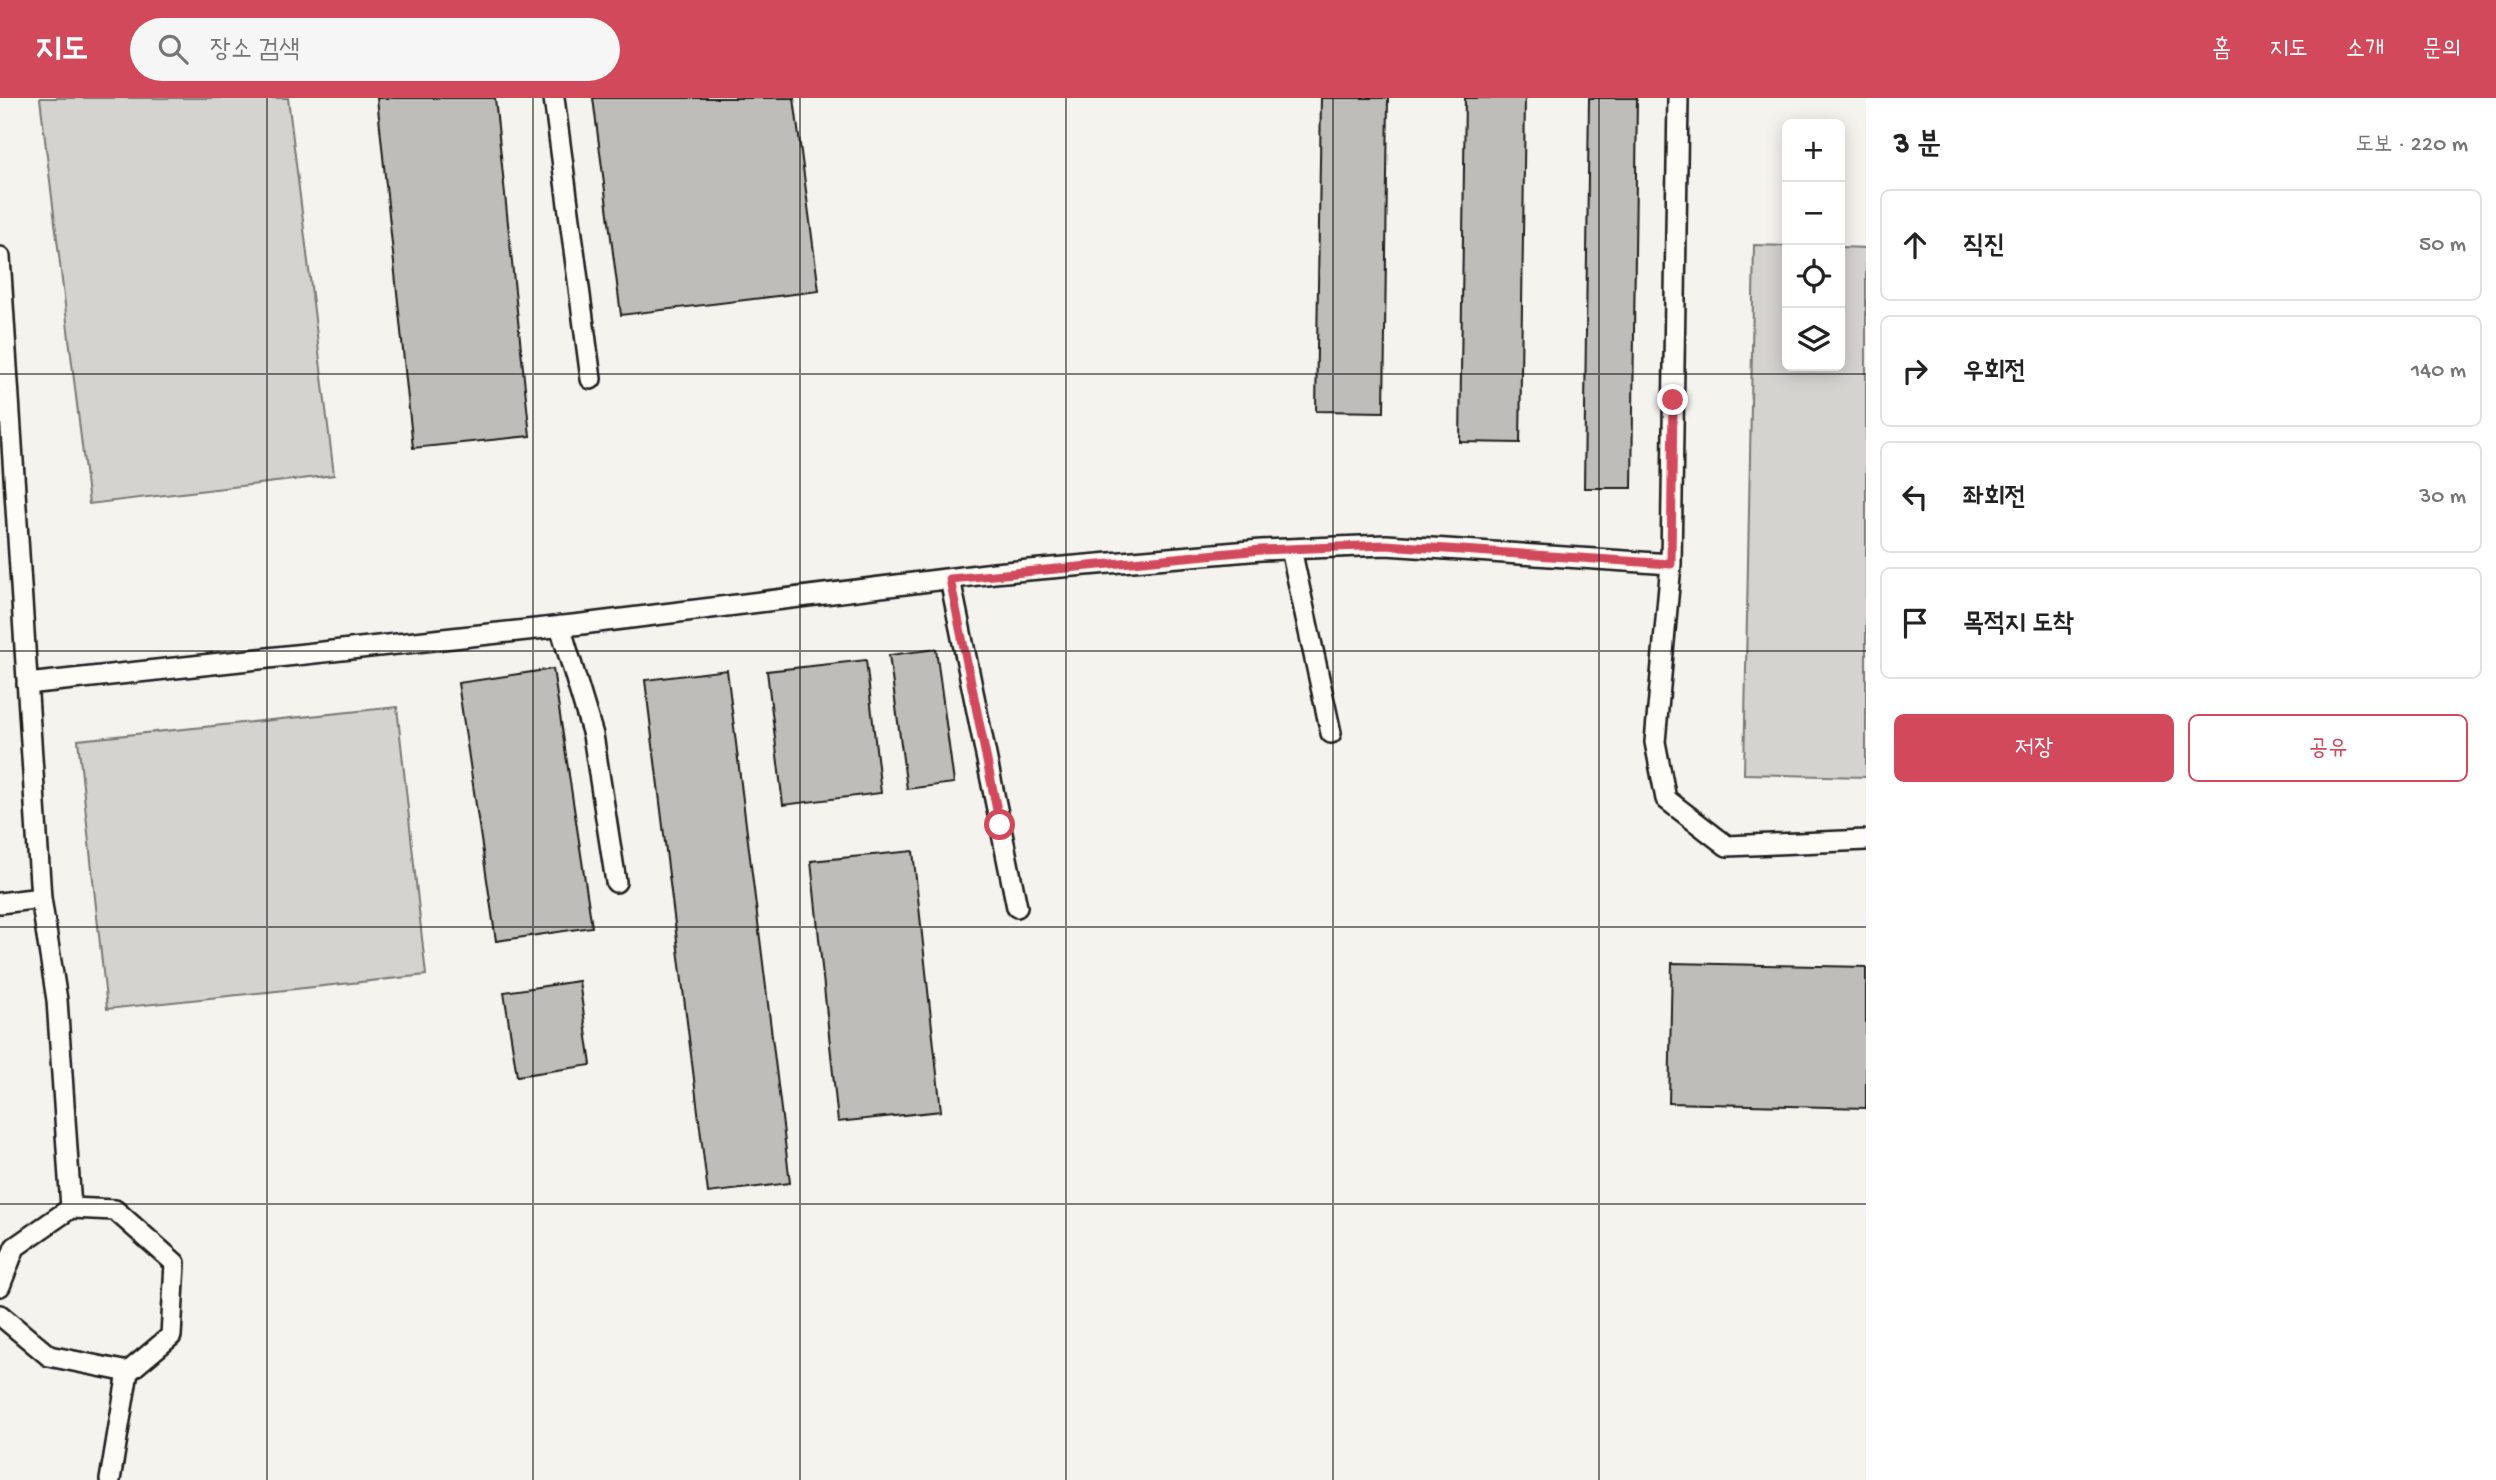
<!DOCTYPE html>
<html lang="ko">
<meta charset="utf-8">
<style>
body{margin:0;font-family:"Gochi Hand","Poor Story",sans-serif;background:#f6f6f6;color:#222}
.controls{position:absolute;right:21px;top:21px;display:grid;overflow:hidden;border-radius:10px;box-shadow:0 4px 18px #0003}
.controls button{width:63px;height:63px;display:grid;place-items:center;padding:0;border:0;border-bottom:2px solid #e0e0e0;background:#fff;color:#222;font:35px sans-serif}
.stop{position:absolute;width:21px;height:21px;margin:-16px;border:5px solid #d1495b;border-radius:50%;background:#fff}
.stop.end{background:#d1495b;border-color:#fff;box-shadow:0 2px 7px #0008}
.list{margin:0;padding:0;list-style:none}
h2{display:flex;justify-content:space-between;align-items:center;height:91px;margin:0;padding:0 28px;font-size:30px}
h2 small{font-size:23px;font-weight:400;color:#767676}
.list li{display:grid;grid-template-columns:46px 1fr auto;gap:21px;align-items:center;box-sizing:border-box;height:112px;margin:0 14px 14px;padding:0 14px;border:2px solid #e0e0e0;border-radius:10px}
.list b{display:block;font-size:26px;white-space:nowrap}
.list em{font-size:23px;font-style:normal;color:#767676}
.actions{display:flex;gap:14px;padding:21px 28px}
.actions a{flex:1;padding:16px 0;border:2px solid #d1495b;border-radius:10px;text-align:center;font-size:24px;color:#d1495b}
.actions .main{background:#d1495b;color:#fff}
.icon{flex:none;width:38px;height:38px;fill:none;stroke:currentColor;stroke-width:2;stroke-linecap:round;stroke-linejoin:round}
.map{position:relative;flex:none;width:1866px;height:1382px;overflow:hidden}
header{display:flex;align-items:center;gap:42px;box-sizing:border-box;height:98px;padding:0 35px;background:#d1495b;color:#fff}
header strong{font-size:33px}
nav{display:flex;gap:38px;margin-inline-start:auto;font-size:24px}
.search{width:490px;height:63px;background:#f6f6f6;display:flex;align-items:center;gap:18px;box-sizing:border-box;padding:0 24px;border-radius:38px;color:#767676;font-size:26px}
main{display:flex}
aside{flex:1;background:#fff}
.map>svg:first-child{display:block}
.green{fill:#d4d3cf;stroke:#787876;stroke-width:2}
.building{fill:#bebdba;stroke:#1c1c1c;stroke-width:2}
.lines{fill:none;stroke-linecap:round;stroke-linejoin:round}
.service-casing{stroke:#1c1c1c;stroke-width:24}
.service{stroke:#fdfcf7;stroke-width:19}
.route{stroke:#d1495b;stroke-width:9}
.grid{fill:none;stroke:#1c1c1c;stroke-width:2;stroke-opacity:0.55}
</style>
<header>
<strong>지도</strong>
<div class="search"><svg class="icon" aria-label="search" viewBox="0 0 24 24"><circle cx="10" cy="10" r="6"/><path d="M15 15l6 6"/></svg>장소 검색</div>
<nav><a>홈</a><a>지도</a><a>소개</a><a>문의</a></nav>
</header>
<main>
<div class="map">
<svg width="1866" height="1382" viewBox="0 0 1866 1382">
<rect width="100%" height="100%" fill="#f4f3ee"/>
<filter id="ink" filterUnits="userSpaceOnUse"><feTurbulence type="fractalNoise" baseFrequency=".0143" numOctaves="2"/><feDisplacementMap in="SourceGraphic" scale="14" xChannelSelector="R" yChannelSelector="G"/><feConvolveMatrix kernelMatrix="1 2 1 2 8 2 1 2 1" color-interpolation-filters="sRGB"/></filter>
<g filter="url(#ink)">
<!-- green -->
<path class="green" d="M40 0H288L334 377 89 406Z
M1754 147 1787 148V268H1840V149L1866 150V679L1744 676Z
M397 609 426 877 107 911 78 642Z"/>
<!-- building -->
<path class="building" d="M377 0H495L530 338 413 350Z
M593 0H794L819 193 621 217Z
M1321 0H1388L1384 314 1316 313Z
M1465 0H1525L1520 345 1460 344Z
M1589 0H1637L1632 390H1584Z
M936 551 954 685 907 691 889 557Z
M866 562 881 695 783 707 767 573Z
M553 571 592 829 496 843 458 585Z
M727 572 790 1085 708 1095 645 582Z
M913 753 941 1013 838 1024 811 763Z
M1672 865 1866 869V1010L1669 1005Z
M579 883 591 967 517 978 504 894Z"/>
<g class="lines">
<!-- service casing -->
<g class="service-casing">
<path id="service" d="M554 0 591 281
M0 159 41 800
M1291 451 1331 635
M1671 466 1678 0
M950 481 1017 809
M560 528 593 637 616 784
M27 586 582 526 994 475 1261 452 1386 447 1671 466 1655 644 1666 701 1727 748 1866 742
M0 805 41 800 57 902 71 1110
M0 1188 15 1149 71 1110 115 1112 175 1165 171 1238 128 1274 49 1258 0 1217
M110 1382 128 1274"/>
</g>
<!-- service -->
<use href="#service" class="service"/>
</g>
</g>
<g class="lines" filter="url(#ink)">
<!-- route -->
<path class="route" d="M1000 727 950 481 1261 452 1386 447 1671 466 1673 302"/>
</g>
<!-- grid -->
<path class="grid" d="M267 0V1382M533 0V1382M800 0V1382M1066 0V1382M1333 0V1382M1599 0V1382M0 276H1866M0 553H1866M0 829H1866M0 1106H1866"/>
</svg>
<div class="controls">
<button>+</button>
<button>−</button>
<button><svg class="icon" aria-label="locate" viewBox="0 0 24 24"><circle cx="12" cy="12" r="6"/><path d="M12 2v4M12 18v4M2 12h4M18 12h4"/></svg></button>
<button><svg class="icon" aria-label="layers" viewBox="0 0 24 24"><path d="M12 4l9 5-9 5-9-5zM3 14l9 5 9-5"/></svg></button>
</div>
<div class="stop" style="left:1000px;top:727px"></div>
<div class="stop end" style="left:1673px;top:302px"></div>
</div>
<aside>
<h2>3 분<small>도보 · 220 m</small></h2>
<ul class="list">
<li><svg class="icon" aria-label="ahead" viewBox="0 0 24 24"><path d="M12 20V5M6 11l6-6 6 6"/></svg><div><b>직진</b></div><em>50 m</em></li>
<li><svg class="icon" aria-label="right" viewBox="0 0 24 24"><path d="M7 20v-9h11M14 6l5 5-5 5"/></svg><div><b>우회전</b></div><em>140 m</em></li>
<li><svg class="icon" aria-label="left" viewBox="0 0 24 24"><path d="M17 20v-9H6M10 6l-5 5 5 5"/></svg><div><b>좌회전</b></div><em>30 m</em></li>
<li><svg class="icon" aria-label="arrive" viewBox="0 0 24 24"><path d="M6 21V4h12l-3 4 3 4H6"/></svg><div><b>목적지 도착</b></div></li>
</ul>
<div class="actions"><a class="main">저장</a><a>공유</a></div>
</aside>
</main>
